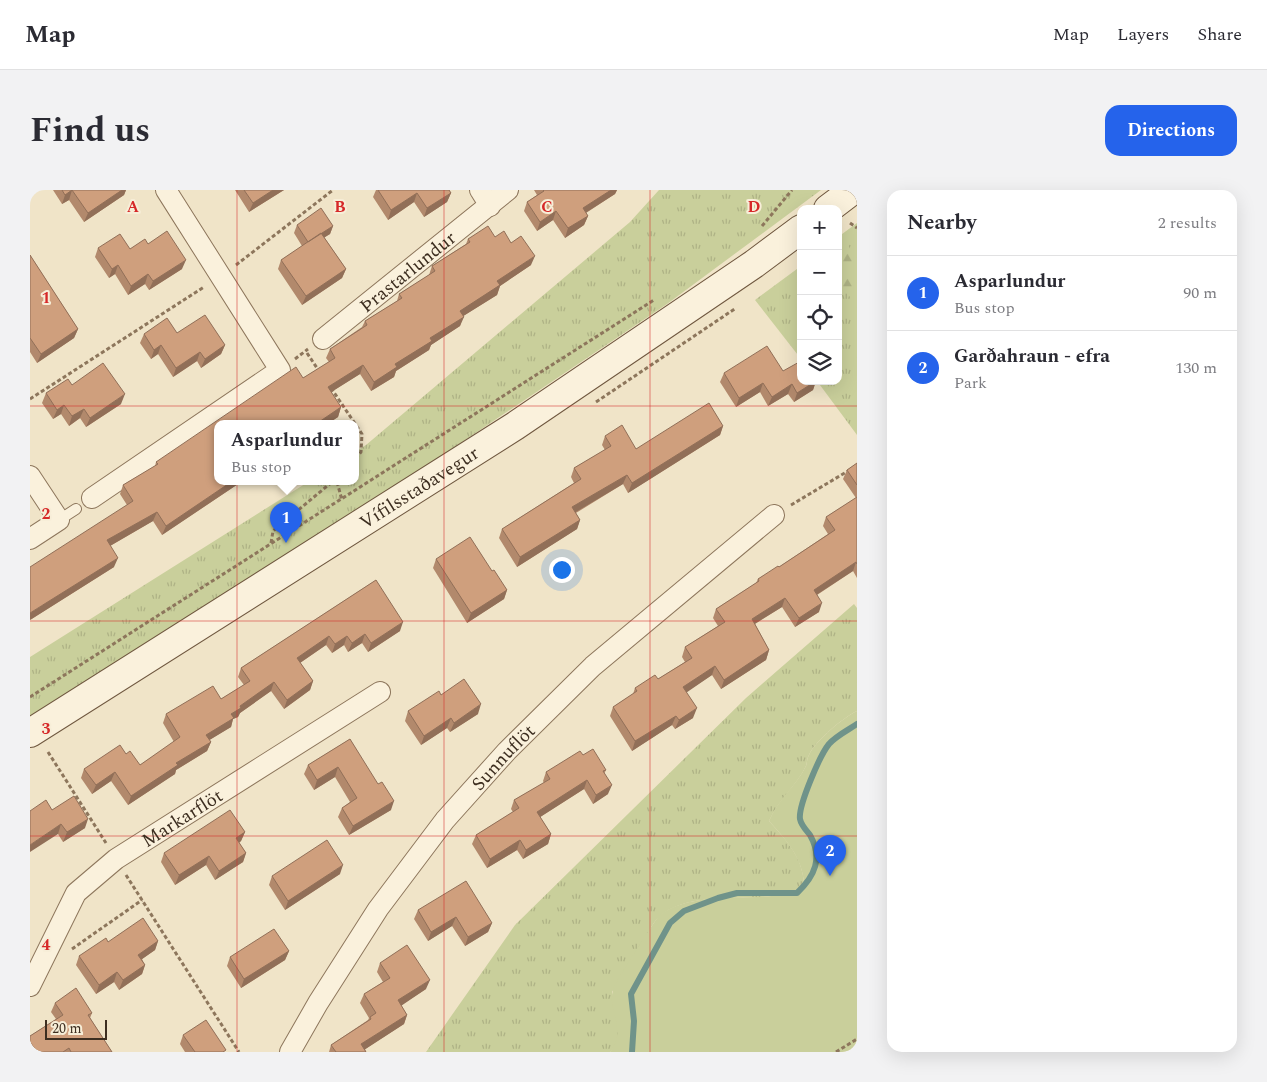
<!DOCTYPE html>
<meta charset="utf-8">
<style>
body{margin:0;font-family:Spectral,serif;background:#f2f2f3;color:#2b2b33}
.controls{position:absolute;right:15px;top:15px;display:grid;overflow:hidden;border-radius:10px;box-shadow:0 5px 20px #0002}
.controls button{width:45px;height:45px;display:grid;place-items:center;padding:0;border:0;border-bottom:1px solid #e1e1e2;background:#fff;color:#2b2b33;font:25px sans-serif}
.scale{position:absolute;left:15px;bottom:12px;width:62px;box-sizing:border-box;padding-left:5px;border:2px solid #3d2e20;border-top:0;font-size:14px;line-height:18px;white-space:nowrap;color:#3d2e20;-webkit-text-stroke:4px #f7eed8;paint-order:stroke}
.you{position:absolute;left:531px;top:379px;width:18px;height:18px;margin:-12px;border:4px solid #fff;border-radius:50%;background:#1a73e8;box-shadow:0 0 0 8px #1a73e833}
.badge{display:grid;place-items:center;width:32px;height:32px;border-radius:50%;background:#2563eb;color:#fff;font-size:16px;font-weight:700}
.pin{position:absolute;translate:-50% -41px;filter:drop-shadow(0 1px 2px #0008)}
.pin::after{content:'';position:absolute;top:26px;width:18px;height:15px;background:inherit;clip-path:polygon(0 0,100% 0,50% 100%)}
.popup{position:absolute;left:184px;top:230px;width:145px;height:65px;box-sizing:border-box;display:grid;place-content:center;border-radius:10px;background:#fff;filter:drop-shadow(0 1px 4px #0005);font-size:16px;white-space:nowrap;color:#7c7c81}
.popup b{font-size:19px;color:#2b2b33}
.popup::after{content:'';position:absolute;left:50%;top:100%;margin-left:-10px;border:10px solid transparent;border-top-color:#fff}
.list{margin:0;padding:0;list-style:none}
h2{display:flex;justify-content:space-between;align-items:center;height:65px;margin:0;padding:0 20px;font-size:21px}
h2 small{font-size:16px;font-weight:400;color:#7c7c81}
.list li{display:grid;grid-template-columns:32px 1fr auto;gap:15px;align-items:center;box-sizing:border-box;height:75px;padding:0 20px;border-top:1px solid #e1e1e2}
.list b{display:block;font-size:19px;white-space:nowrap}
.list p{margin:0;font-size:16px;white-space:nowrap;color:#7c7c81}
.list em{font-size:16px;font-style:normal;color:#7c7c81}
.icon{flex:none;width:28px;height:28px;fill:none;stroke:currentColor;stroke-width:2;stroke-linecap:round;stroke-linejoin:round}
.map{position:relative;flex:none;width:827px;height:862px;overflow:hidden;border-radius:15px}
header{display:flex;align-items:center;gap:30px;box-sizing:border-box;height:70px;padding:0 25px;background:#fff;border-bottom:1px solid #e1e1e2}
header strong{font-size:24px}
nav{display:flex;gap:28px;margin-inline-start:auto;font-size:18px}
.intro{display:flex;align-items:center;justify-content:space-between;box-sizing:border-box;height:120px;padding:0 30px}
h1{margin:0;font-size:35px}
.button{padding:12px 22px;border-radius:15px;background:#2563eb;color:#fff;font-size:18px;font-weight:700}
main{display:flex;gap:30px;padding:0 30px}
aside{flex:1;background:#fff;border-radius:15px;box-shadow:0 5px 20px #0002}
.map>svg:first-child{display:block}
.grass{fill:url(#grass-tufts)}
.forest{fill:url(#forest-firs)}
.green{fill:#c9cf9b}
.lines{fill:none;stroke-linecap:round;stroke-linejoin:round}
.stream{stroke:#6f938a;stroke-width:6}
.lane-casing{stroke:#8d765c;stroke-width:12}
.street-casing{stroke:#8d765c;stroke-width:22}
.secondary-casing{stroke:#6f573f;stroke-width:30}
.path{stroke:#8d765c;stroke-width:3;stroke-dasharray:4 2.5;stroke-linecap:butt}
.lane{stroke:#faf1dc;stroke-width:10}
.street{stroke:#faf1dc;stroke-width:20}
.secondary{stroke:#faf1dc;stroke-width:28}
.wall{fill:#b2896c}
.shaded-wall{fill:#916f58}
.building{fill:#cf9f7d;stroke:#916f58}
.grid{fill:none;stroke:#d62828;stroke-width:1;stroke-opacity:0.55}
.labels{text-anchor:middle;stroke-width:4;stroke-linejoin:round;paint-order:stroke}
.street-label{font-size:19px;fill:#3d2e20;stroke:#f7eed8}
.grid-label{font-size:16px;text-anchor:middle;font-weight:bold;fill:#d62828;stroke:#f7eed8;stroke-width:4;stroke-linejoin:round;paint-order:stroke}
</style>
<header>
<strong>Map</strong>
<nav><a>Map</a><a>Layers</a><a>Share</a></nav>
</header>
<div class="intro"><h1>Find us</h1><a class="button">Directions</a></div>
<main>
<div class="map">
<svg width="827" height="862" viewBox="0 0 827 862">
<defs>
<pattern id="grass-tufts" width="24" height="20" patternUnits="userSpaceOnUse" patternTransform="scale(1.25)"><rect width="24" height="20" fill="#c9cf9b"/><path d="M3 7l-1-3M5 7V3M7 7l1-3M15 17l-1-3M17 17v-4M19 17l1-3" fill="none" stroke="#aeb285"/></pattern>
<pattern id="forest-firs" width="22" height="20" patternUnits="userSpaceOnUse" patternTransform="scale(1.25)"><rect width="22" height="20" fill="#c9cf9b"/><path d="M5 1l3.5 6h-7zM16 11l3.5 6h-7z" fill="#aeb285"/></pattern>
</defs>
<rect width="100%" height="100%" fill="#f0e4c8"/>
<!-- grass -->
<path class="grass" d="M629 0H791L637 114 333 319 0 530V467L278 292H325V262L336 255 600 32Z
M827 33V245L787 191H808V47Z
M771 76V169L725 110Z
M824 414 827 418V521C814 527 785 551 779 565 777 568 777 573 776 576 767 595 749 609 739 631 756 650 772 666 774 693 752 721 665 693 629 727 621 734 618 745 613 753 603 769 592 785 582 802L589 843 588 853 580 862H396L485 735 716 508Z"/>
<!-- forest -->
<path class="forest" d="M815 50C827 66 827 95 827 117L808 90V52Z"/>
<!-- green -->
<path class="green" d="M827 521V862H580C598 839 577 823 583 800 584 794 625 730 629 726 666 694 753 720 774 693 772 667 756 650 739 631 748 609 766 596 776 576 777 573 777 568 779 565 785 551 814 527 827 521Z"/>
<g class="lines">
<!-- stream -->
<path class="stream" d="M602 862 604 831 601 804 640 733 654 721 688 708 707 703H767C785 686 793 668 780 645 776 640 771 635 770 629 768 616 790 565 799 554 806 546 818 540 827 534"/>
<!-- lane casing -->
<g class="lane-casing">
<path id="lane" d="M29 330 46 319"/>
</g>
<!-- street casing -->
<g class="street-casing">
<g id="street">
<path d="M450 0 460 16"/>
<path id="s1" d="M293 149 478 0"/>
<path d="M0 286 29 330 0 349"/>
<path d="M62 308 250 180 136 0"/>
<path id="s2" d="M0 796 46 703 86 669 350 502"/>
<path id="s3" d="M260 862 288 813 348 719 415 630 477 561 563 476 744 325"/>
</g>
</g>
<!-- secondary casing -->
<g class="secondary-casing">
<g id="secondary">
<path d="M798 19 823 0"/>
<path id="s4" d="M0 543 485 236 724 74 771 39"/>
</g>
</g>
<!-- path -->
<path class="path" d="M820 33 827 38
M732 36 762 0
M206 75 303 0
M277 163 289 181
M265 169 278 159
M301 198 332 244 331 262 325 269
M0 209 174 97
M566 212 706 118
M307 292 312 310
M761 315 818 281
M241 353 243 341 302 292
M0 507 624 110
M18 562 76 653
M96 685 209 862
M42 759 112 710
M806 862 827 849"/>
<!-- lane -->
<use href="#lane" class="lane"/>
<!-- street -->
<use href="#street" class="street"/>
<!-- secondary -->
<use href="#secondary" class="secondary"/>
</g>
<!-- wall -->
<path class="wall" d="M23 0H96L94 5 54 32 39 10 32 14Z
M205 0H254L219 22Z
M346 0H419L421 3 417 12 394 27 384 12 358 30 343 7Z
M504 0H587L585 4 556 23 558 26 554 35 535 48 523 30 507 41 494 21 497 12 507 5Z
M267 35 303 36 300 44 294 47 316 79 312 88 272 115 248 79 251 70 272 56 264 43Z
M465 47 481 53 501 75 470 96 467 105 433 126 430 136 401 155 399 160 366 181 364 187 341 201 330 184 301 202 311 217 308 227 132 345 123 331 80 356 84 377 0 430 97 315 90 304 93 295 125 276 126 272 273 188 299 172 296 168 300 159 332 137 335 131 367 111 369 104 399 85 402 76 436 54 438 49Z
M118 54 152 79 119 100 115 94 98 105 85 84 79 88 65 67 68 58 100 59Z
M0 65 48 139 44 148 7 173 0 162Z
M147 143 195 155 191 164 171 178 167 171 143 187 128 164 121 169 110 153 114 144Z
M753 181 786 191 783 200 764 212 758 204 738 216 730 202 706 217 690 192 694 183Z
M42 195 91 214 56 237 50 228 39 236 31 224 23 229 12 213 16 203Z
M693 236 690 245 598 303 593 294 546 323 550 330 547 339 487 377 469 348 472 339 544 293 541 287 544 278 575 260 572 255 575 246 606 259Z
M827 273V388L823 381 787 405 789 422 765 437 752 417 725 434 739 460 736 470 691 499 682 485 656 502 663 528 645 539 642 535 602 561 580 526 583 517 603 504 605 498 628 489 655 472 652 467 655 457 688 436 683 428 686 419 726 393 728 389 749 377 798 344 793 336 796 327 826 308 813 289 817 280Z
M406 369 462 381 477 400 474 409 437 433 403 378Z
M346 390 370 441 338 462 332 453 318 462 314 455 302 463 296 455 270 473 283 491 280 500 254 519 241 501 210 523 208 527 203 529 201 537 179 550 181 552 177 561 146 580 145 584 98 615 81 591 62 604 51 588 54 579 96 564 110 575 144 552 133 533 136 524 191 509 214 495 208 487 211 478Z
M411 505 448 524 420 542 417 538 391 555 375 531 378 521Z
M320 549 361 620 319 645 308 627 312 618 320 612 305 587 284 600 274 584 278 575Z
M553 565 576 580 574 584 578 604 563 614 554 599 510 627 521 644 518 654 493 669 487 660 457 678 442 654 446 645 483 622 481 619 484 610 514 593 513 591 516 582Z
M22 620 55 638 33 652 28 644Z
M215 642 211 651 209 653 216 663 213 672 185 690 176 675 145 695 131 672 134 663Z
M310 684 255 720 239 695 242 686Z
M388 720 462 733 458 742 435 756 422 736 398 751 384 729Z
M128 751 125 760 112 769 115 775 112 784 89 800 84 792 66 804 46 775 49 766 78 752Z
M259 761 255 770 211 798 197 776 200 767Z
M350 773 396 799 371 815 377 825 374 834 335 859 336 862H299L301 855 338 830 339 828 330 813 334 804 353 792 347 782Z
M25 813 62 823 60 828 82 862H0V846L26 829 21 822Z
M153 845 195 862H155L150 854Z"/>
<!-- shaded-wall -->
<path class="shaded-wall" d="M42 0 39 10 32 14 35 5Z
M92 0H96L94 5 54 32 58 23Z
M243 0H254L219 22 223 13Z
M581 0H587L585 4 549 27 553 18Z
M387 3 384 12 358 30 361 20Z
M421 3 417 12 394 27 397 18Z
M526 21 523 30 507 41 510 32Z
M558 26 554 35 535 48 538 38Z
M303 36 300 44 275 60 278 52Z
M505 66 501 75 470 96 467 105 427 130 430 121 467 91Z
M156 70 152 79 119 100 123 91Z
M88 75 85 84 79 88 82 79Z
M316 79 312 88 272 115 276 106Z
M118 84 115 94 98 105 101 96Z
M434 127 430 136 401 155 399 160 366 181 364 187 341 201 344 192 365 174 400 148Z
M48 139 44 148 7 173 11 164Z
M131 155 128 164 121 169 124 160Z
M195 155 191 164 171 178 175 169Z
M170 162 167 171 143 187 146 178Z
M333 175 330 184 295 206 298 197Z
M786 191 783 200 764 212 767 203Z
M733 193 730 202 706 217 709 208Z
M762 194 758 204 738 216 742 207Z
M95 204 91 214 56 237 60 228Z
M34 215 31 224 23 229 27 220Z
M311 217 308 227 297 234H286Z
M54 219 50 228 39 236 42 226Z
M693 236 690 245 598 303 602 293Z
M597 285 593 294 539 326 542 317Z
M201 292H211L132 345 136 336Z
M127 322 123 331 73 360 77 350Z
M550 330 547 339 487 377 490 367Z
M88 368 84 377 0 430V423Z
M826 372 823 381 780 409 784 400Z
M477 400 474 409 437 433 441 423Z
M755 408 752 417 718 438 722 429Z
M792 413 789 422 765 437 769 428Z
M373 432 370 441 338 462 341 453Z
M335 444 332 453 318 462 322 453Z
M299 446 296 455 264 477 267 468Z
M317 446 314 455 302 463 305 454Z
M739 460 736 470 691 499 694 490Z
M685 476 682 485 650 507 653 497Z
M283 491 280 500 254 519 257 510Z
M244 492 241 501 210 523 208 527 203 529 201 537 173 554 176 545 210 516Z
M451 514 448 524 420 542 424 533Z
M667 518 663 528 645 539 649 530Z
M646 526 642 535 602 561 605 551Z
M421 528 417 538 391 555 394 546Z
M181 552 177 561 146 580 145 584 98 615 101 606 146 573Z
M308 577 305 587 284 600 287 590Z
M85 582 81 591 62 604 66 595Z
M557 590 554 599 504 631 507 622Z
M582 595 578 604 563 614 566 605Z
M364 611 361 620 319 645 323 636Z
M58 629 55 638 33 652 37 642Z
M31 634 28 644 0 662V655Z
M215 642 211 651 203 657 206 648Z
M521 644 518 654 493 669 496 660Z
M490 650 487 660 457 678 460 669Z
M216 663 213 672 185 690 189 681Z
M179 666 176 675 145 695 149 685Z
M313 675 310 684 255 720 258 711Z
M426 727 422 736 398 751 401 742Z
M462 733 458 742 435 756 438 747Z
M128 751 125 760 105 774 108 765Z
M259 761 255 770 211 798 214 789Z
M115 775 112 784 89 800 93 790Z
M87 782 84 792 66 804 69 795Z
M400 790 396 799 365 820 368 810Z
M377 825 374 834 331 862V854Z"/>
<!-- building -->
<path class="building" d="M32 0H92L58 23 42 0 35 5Z
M214 0H243L223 13Z
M348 0H419L421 3 397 18 387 3 361 20Z
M513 0H581L553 18 558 26 538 38 526 21 510 32 497 12 514 1Z
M291 18 303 36 278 52 267 35Z
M458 36 465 47 474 41 481 53 491 46 505 66 467 91 470 95 430 121 434 127 400 148 402 151 365 174 367 177 344 192 333 175 298 197 311 217 286 234H187V292H201L136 336 127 322 77 350 88 368 0 423V377L103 311 93 295 128 274 126 272 266 177 273 188 305 168 300 159 337 135 335 131 372 108 369 104 405 81 402 76 440 52 438 49Z
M137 41 156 70 123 91 118 84 101 96 88 75 82 79 68 58 90 44 100 59 115 49 118 54Z
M291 43 316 79 276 106 251 70Z
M0 65 48 139 11 164 0 148Z
M175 125 195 155 175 169 170 162 146 178 131 155 124 160 114 144 137 128 147 143Z
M737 156 753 181 771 171V191H786L767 203 762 194 742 207 733 193 709 208 694 183Z
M73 173 95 204 60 228 54 219 42 226 34 215 27 220 16 203 38 189 42 195Z
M679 213 693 236 602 293 597 285 542 317 550 330 490 367 472 339 551 289 544 278 581 256 575 246 592 235 606 259Z
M827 273V295L817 280Z
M827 307V374L826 372 784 400 792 413 769 428 755 408 722 429 739 460 694 490 685 476 653 497 667 518 649 530 646 526 605 551 583 517 607 501 605 498 625 485 628 489 662 468 655 457 695 432 686 419 729 391 728 389 748 376 749 377 805 340 796 327Z
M440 347 462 381 464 380 477 400 441 423 406 369Z
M346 390 373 432 341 453 335 444 322 453 317 446 305 454 299 446 267 468 283 491 257 510 244 492 210 516 211 518 201 524 204 528 176 545 181 552 146 573 148 575 101 606 85 582 66 595 54 579 90 555 96 564 100 561 110 575 150 547 136 524 183 496 191 509 220 491 211 478Z
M434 489 451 514 424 533 421 528 394 546 378 521 409 501 411 505Z
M320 549 348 594 352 592 364 611 323 636 312 618 327 608 308 577 287 590 278 575Z
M563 559 576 580 573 581 582 595 566 605 557 590 507 622 521 644 496 660 490 650 460 669 446 645 489 618 484 610 520 589 516 582 550 561 553 565Z
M44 606 58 629 37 642 31 634 0 655V621L16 610 22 620Z
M200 620 215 642 206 648 216 663 189 681 179 666 149 685 134 663Z
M297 650 313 675 258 711 242 686Z
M436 691 462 733 438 747 426 727 401 742 388 720Z
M113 728 128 751 108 765 115 775 93 790 87 782 69 795 49 766 76 748 78 752Z
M244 739 259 761 214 789 200 767Z
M377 755 400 790 368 810 377 825 331 854 336 862H306L301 855 341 829 340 827 346 823 334 804 360 788 350 773Z
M46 798 62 823 58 825 82 862H41L39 858 33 862H7L0 852V846L33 825 25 813Z
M176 830 196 860 193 862H165L153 845Z"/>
<!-- grid -->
<path class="grid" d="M207 0V862M414 0V862M620 0V862M0 216H827M0 431H827M0 646H827"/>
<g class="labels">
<!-- street labels -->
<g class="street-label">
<text dy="7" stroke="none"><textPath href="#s1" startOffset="108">Þrastarlundur</textPath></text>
<text dy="7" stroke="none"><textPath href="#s4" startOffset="460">Vífilsstaðavegur</textPath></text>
<text dy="7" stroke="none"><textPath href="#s3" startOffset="365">Sunnuflöt</textPath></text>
<text dy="7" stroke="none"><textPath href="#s2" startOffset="234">Markarflöt</textPath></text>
</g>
</g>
<g class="grid-label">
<text x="103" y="22">A</text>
<text x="310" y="22">B</text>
<text x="517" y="22">C</text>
<text x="724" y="22">D</text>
<text x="16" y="113">1</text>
<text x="16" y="329">2</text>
<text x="16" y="544">3</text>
<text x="16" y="760">4</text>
</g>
</svg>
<div class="controls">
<button>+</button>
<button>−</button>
<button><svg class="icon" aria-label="locate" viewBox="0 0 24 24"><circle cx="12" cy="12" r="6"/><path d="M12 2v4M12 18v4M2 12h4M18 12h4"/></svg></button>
<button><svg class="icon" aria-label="layers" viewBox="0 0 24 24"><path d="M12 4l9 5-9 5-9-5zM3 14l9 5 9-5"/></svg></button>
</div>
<div class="scale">20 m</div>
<div class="you"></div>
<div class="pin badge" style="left:256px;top:353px">1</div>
<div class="popup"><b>Asparlundur</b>Bus stop</div>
<div class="pin badge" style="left:800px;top:686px">2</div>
</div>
<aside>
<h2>Nearby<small>2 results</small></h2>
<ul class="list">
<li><span class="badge">1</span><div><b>Asparlundur</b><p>Bus stop</p></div><em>90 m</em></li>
<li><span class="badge">2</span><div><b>Garðahraun - efra</b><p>Park</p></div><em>130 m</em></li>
</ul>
</aside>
</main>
